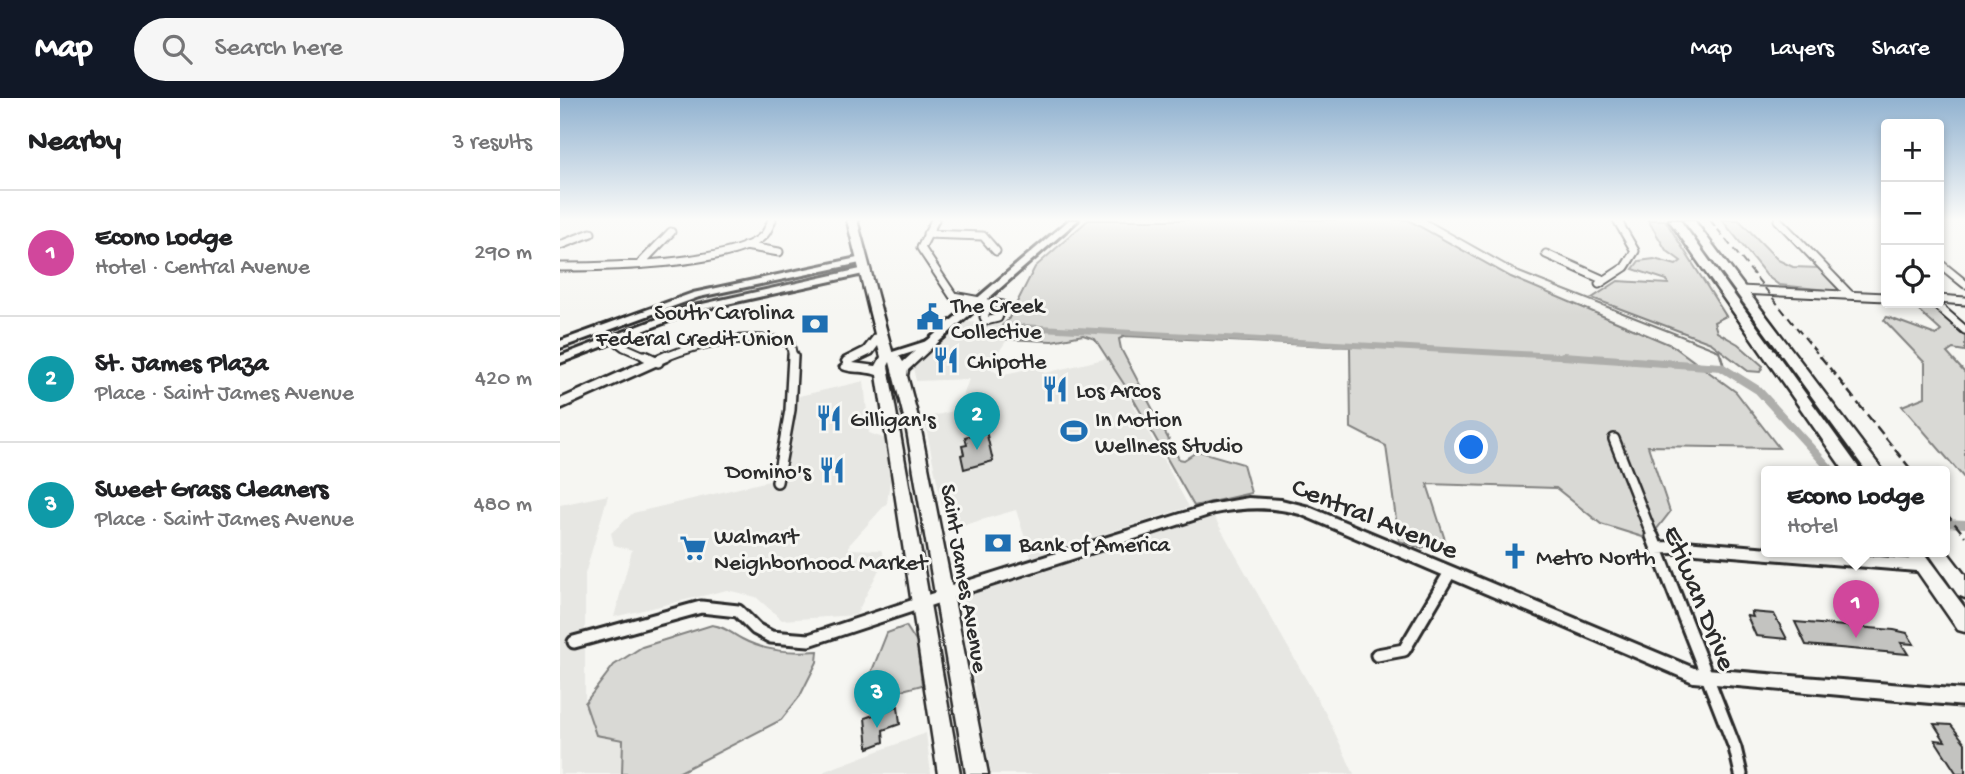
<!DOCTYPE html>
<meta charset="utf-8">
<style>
body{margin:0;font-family:"Gochi Hand",sans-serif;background:#f6f6f6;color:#202124}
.controls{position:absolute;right:21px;top:21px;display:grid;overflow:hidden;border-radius:7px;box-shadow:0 4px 10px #0003}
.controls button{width:63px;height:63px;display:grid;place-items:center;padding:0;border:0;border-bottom:2px solid #e0e0e0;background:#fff;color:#202124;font:35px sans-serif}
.you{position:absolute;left:912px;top:350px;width:24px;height:24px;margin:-18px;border:5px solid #fff;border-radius:50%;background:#1a73e8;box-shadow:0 0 0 10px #1a73e833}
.badge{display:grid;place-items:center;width:46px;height:46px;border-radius:50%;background:#111827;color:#fff;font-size:23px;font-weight:700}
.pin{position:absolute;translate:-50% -58px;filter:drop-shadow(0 2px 4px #0008)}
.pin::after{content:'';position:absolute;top:37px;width:24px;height:21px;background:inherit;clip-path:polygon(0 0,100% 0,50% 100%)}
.popup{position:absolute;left:1201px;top:368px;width:189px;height:91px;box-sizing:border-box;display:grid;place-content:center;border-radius:7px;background:#fff;filter:drop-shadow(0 2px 5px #0005);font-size:23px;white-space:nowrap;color:#757577}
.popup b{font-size:26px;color:#202124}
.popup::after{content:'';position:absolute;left:50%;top:100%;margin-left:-14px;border:14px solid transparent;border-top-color:#fff}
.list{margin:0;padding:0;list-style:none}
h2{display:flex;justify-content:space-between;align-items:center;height:91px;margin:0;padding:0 28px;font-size:30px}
h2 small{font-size:23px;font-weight:400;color:#757577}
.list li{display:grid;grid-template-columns:46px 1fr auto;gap:21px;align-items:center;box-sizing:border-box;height:126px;padding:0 28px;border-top:2px solid #e0e0e0}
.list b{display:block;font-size:26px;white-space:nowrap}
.list p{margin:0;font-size:23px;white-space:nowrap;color:#757577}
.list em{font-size:23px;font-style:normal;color:#757577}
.icon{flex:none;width:38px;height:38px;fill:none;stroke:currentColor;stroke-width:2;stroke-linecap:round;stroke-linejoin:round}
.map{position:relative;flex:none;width:1405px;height:676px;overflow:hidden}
header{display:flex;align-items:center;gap:42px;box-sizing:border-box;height:98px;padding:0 35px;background:#111827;color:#fff}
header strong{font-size:33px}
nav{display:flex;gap:38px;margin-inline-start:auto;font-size:24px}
.search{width:490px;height:63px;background:#f6f6f6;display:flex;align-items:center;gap:18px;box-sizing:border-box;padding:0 24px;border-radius:38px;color:#757577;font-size:26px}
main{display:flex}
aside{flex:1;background:#fff}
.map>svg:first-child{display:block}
.built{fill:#e7e7e3}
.green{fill:#d9d9d5;stroke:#828280;stroke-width:2}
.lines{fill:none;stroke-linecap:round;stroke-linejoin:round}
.stream-far1{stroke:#7a7a78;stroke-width:2}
.stream{stroke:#7a7a78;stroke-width:2.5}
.canal-far1{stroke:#aeaeab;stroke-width:6}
.canal{stroke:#aeaeab;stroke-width:8}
.building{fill:#c3c3c0;stroke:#2b2b2b;stroke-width:2}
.street-far2-casing{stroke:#2b2b2b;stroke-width:11}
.street-far1-casing{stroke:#2b2b2b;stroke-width:14}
.street-casing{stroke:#2b2b2b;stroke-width:17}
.secondary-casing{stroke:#2b2b2b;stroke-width:6}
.primary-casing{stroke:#2b2b2b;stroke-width:5}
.highway-casing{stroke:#2b2b2b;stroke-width:5}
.street-far2{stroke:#f6f6f2;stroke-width:7}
.street-far1{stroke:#f6f6f2;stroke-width:9}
.street{stroke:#f6f6f2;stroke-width:11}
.secondary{fill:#f6f6f2;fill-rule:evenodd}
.primary{fill:#f6f6f2;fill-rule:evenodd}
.highway{fill:#f6f6f2;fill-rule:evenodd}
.rail-far1{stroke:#2b2b2b;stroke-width:2;stroke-dasharray:8 4.5;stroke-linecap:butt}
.rail{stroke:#2b2b2b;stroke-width:2.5;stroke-dasharray:10 5;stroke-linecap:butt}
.labels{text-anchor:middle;stroke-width:6;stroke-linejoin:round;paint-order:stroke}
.poi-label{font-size:23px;fill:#2b2b2b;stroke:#f6f6f2;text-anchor:start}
.street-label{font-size:23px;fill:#2b2b2b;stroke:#f6f6f2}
.near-street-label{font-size:28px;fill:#2b2b2b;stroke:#f6f6f2}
</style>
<header>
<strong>Map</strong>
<div class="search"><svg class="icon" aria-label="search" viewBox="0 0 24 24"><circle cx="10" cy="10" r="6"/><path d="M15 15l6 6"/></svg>Search here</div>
<nav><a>Map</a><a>Layers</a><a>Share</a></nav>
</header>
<main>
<aside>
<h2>Nearby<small>3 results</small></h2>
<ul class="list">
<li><span class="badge" style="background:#d1479c">1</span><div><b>Econo Lodge</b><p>Hotel · Central Avenue</p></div><em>290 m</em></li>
<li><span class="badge" style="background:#0f9aa8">2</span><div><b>St. James Plaza</b><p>Place · Saint James Avenue</p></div><em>420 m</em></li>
<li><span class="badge" style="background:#0f9aa8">3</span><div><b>Sweet Grass Cleaners</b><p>Place · Saint James Avenue</p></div><em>480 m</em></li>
</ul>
</aside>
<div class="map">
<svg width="1405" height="676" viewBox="0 0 1405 676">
<rect width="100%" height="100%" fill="#f6f6f2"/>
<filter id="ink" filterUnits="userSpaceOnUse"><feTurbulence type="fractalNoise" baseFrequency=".0143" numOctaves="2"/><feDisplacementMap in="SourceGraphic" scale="14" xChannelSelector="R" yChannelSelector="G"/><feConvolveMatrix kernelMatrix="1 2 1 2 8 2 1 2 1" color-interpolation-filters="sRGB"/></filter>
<g filter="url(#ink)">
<!-- built -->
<path class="built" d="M393 223 451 227 452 235 428 269 440 277 476 269 485 275 548 260 629 409 471 459 456 412 387 432 364 320 398 312 409 281 356 283 353 270Z
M304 283 309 335 326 341 330 383 327 405 289 447V451L321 452 325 460 296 517 222 522 196 499 167 492 54 519 72 452 54 447 51 435 73 415 222 380 239 298Z
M48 397 25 476V605L36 637 63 642 62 676H0V407Z
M653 417 767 618 794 676H431L401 513 403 502 416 492Z
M366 635 371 676H263L265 673Z"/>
<!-- green -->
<path class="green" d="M528 122H848L951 179 1113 248 1176 294 1219 350 1088 348 1110 414 1089 441 1041 426 996 390 867 386 885 442 861 450 839 443 826 348 791 330 790 249 565 238 559 241 561 251 619 361 624 362 638 353 683 366 691 395 634 408 571 297 535 241 523 237 492 243 445 241 435 236 448 222 475 169Z
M1088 122H1105L1166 218 1154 224 1157 234 1178 246 1203 268 1200 274 1188 273 1151 245 1032 200 1058 183 1108 186 1107 182 1073 171 1079 163 1094 161 1116 167 1121 163 1106 152Z
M1162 122H1179L1218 162 1233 169 1259 170 1281 190 1277 193 1219 187 1207 178Z
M1344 205H1372L1405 234V253L1393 251 1387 255 1405 275V381L1342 308 1365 299V265L1324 222 1327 219 1376 237 1381 233 1358 212 1342 206Z
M152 527C166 529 170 535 182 541 206 554 232 555 258 553L257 564 240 598 221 622 116 676H62L63 642 36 637 25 605 54 567 82 549Z
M346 528 357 545 362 587 300 603 327 535Z"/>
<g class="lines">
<!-- stream-far1 -->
<path class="stream-far1" d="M867 122 959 174 1159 253 1161 260"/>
<!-- stream -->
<path class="stream" d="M1161 258 1165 273"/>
<!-- canal-far1 -->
<path class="canal-far1" d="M444 228 1036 260"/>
<!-- canal -->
<path class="canal" d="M1003 258 1161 269 1198 292 1273 374
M1385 425 1405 426"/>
</g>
<!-- building -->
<path class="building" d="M426 333 433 363 404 371 401 357 404 356 402 348 407 347 405 339Z
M1191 514 1214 516 1227 541 1196 538 1187 518 1193 519Z
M1235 524 1334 532 1347 535 1354 546 1341 545 1348 556 1246 547Z
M338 608 340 626 323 632 324 644 308 650 305 620Z
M1374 626 1391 627 1405 645V676H1397L1375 642 1385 643Z"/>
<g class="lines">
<!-- street-far2 casing -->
<g class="street-far2-casing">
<path id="street-far2" d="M375 122 361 150 393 198 420 203
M1218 122 1290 197
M367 136 423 138 436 153
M0 147 31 135
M185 148 219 154
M986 156 1044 182
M82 164 111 134
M1379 165 1405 186
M0 169C43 169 175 167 204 137 208 133 210 126 212 122
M1039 186 1065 169 1075 153 1057 122
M1180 192 1326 199
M1379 201 1405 203
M418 205H430
M430 205 443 207 438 220 426 223 424 219Z
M1374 205 1405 232
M40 231 64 249 89 260
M103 260C145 243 185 236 230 244L233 260"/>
</g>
<!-- street-far1 casing -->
<g class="street-far1-casing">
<path id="street-far1" d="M85 258 98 264
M0 306 107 258
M1054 341 1093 440
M217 384 230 312 233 258"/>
</g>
<!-- street casing -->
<g class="street-casing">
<path id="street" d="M1092 438 1175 650 1181 676
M1097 450 1130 449 1363 468
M14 544 141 509 178 513 196 531 211 539 249 542 385 497
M817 557 844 552 889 476"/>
</g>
<!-- secondary casing -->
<g class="secondary-casing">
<path id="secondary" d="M509 122H518L375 247 331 261H323L322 259 323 257 367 243Z
M302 159 305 160V164L139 199 0 250V243L133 195Z
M305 170 308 171V175L135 213 0 265V258L129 209Z
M688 400 721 402 749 409 1134 570 1405 592V608L1133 584 740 416C711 408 684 409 655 415L385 502 380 500 377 496 380 492 385 490 649 407Z"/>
</g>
<!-- primary casing -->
<g class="primary-casing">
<path id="primary" d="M287 122H297L333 257 340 259 343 264 367 242H375L377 245 348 272 347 278 360 327 428 676H406L346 327 330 264 328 268 400 676H378L317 277C305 272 288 276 280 269L284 266 282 263 284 260 304 250 315 236ZM318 248 321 259 316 268 293 265 312 256Z"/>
</g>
<!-- highway casing -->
<g class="highway-casing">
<path id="highway" d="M1109 122H1120L1302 374H1285Z
M1123 122H1134L1324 374H1307Z
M1385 451 1405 477V500L1398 497 1368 454H1385Z
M1344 454H1363L1405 510V534L1398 532Z"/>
</g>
<!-- street-far2 -->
<use href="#street-far2" class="street-far2"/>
<!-- street-far1 -->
<use href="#street-far1" class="street-far1"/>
<!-- street -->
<use href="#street" class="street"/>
<!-- secondary -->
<use href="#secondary" class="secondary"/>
<!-- primary -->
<use href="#primary" class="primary"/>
<!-- highway -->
<use href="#highway" class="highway"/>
<!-- rail-far1 -->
<path class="rail-far1" d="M1150 122 1261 260"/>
<!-- rail -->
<path class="rail" d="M1260 258 1353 374
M1385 414 1405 438"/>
</g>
</g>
<!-- sky -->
<linearGradient id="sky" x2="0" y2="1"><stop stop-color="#91b2d0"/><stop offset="0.56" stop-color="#fbfbf9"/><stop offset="1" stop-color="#fbfbf9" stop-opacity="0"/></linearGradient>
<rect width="1405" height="217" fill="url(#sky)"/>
<!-- icons -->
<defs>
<g id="civic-bare" transform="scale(2.1)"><path d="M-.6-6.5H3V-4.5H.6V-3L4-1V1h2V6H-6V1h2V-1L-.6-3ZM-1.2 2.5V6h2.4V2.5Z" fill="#1f6fb2" stroke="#f6f6f2" stroke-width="2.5" paint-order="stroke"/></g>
<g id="bank-bare" transform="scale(2.1)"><path d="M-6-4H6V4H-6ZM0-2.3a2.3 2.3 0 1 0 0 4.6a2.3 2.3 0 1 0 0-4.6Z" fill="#1f6fb2" stroke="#f6f6f2" stroke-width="2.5" paint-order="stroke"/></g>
<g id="restaurant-bare" transform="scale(2.1)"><path d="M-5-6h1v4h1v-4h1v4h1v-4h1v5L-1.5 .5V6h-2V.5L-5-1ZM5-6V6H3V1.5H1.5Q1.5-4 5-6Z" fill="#1f6fb2" stroke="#f6f6f2" stroke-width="2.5" paint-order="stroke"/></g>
<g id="stadium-bare" transform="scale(2.1)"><path d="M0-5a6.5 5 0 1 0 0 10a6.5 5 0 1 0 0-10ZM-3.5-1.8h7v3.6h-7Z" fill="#1f6fb2" stroke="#f6f6f2" stroke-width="2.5" paint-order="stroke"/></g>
<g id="supermarket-bare" transform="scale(2.1)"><path d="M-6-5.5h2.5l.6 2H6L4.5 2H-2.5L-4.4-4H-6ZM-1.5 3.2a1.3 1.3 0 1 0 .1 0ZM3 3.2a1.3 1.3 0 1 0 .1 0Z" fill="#1f6fb2" stroke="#f6f6f2" stroke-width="2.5" paint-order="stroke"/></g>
<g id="church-bare" transform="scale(2.1)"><path d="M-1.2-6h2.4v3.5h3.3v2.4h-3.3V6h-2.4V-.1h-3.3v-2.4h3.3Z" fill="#1f6fb2" stroke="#f6f6f2" stroke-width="2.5" paint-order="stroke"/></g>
</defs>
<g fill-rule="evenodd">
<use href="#civic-bare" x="370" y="219"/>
<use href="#bank-bare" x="255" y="226"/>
<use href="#restaurant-bare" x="386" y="262"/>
<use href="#restaurant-bare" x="495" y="291"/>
<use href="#restaurant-bare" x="269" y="320"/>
<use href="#stadium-bare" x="514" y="333"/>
<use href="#restaurant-bare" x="272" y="372"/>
<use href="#bank-bare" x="438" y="445"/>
<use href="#supermarket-bare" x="133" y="450"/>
<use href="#church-bare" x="955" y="458"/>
</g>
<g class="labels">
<!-- poi labels -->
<g class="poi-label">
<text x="391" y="214">The Creek<tspan x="391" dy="26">Collective</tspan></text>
<text x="234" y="221" text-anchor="end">South Carolina<tspan x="234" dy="26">Federal Credit Union</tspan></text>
<text x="407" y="270">Chipotle</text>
<text x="516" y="299">Los Arcos</text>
<text x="290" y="328">Gilligan's</text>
<text x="535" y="328">In Motion<tspan x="535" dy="26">Wellness Studio</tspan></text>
<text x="251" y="380" text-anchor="end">Domino's</text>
<text x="154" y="445">Walmart<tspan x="154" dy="26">Neighborhood Market</tspan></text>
<text x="459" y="453">Bank of America</text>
<text x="976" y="466">Metro North</text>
</g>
<!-- street labels -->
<g class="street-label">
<text transform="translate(406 480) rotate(80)" y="8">Saint James Avenue</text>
</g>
<!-- near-street labels -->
<g class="near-street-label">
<text transform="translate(816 418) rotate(22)" y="10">Central Avenue</text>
<text transform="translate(1142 499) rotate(68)" y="10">Etiwan Drive</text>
</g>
</g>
</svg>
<div class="controls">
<button>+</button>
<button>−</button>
<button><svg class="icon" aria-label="locate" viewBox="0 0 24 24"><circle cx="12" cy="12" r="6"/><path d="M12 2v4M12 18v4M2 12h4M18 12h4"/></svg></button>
</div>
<div class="you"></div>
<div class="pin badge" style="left:1296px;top:540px;background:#d1479c">1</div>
<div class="popup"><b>Econo Lodge</b>Hotel</div>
<div class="pin badge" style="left:417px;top:352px;background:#0f9aa8">2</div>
<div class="pin badge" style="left:317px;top:630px;background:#0f9aa8">3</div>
</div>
</main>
